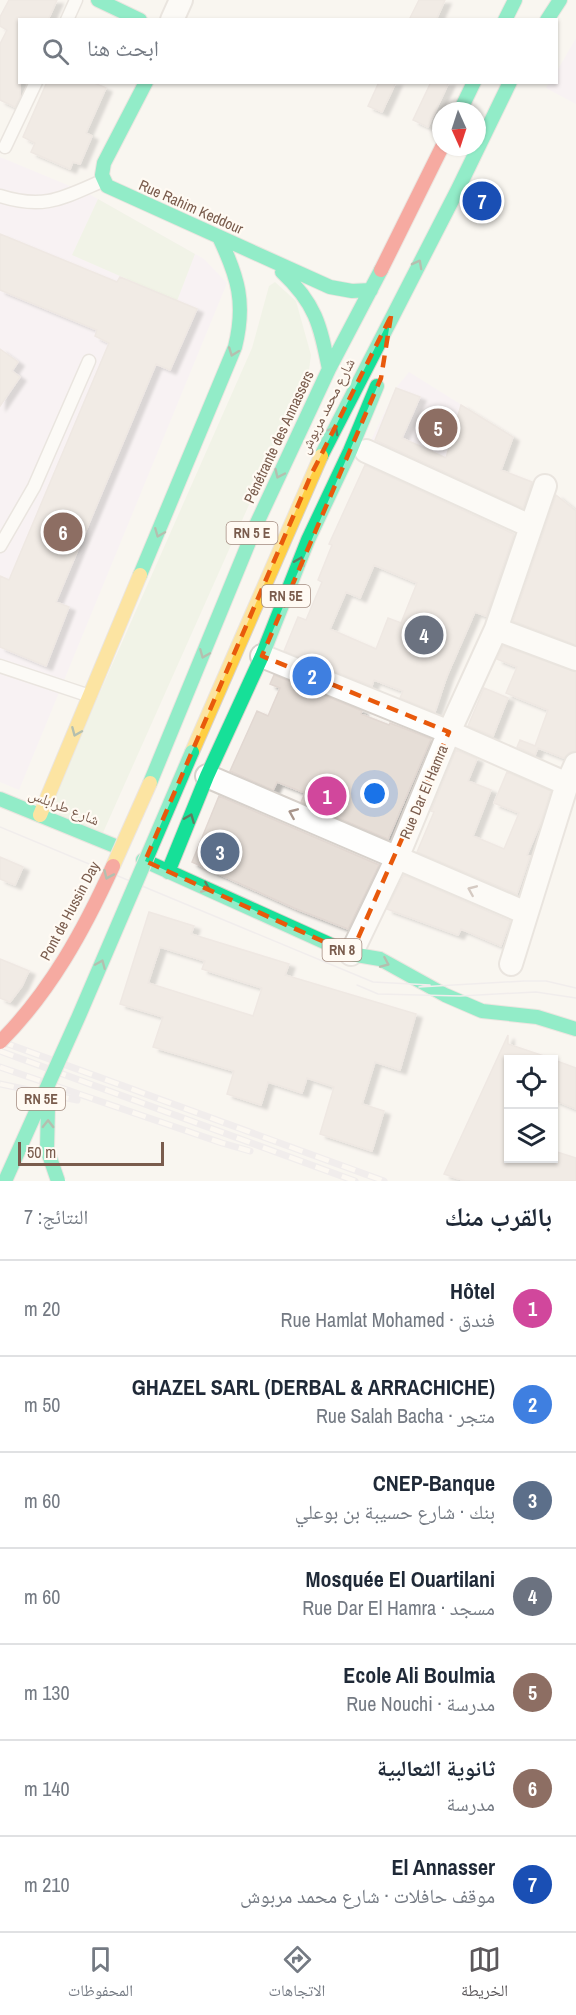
<!DOCTYPE html>
<html lang="ar">
<meta charset="utf-8">
<style>
body{margin:0;font-family:"Archivo Narrow","Noto Naskh Arabic",sans-serif;background:#f2f2f3;color:#1f2937;direction:rtl}
.controls{position:absolute;right:18px;bottom:18px;display:grid;overflow:hidden;border-radius:0px;box-shadow:0 2px 4px #0004}
.controls button{width:54px;height:54px;display:grid;place-items:center;padding:0;border:0;border-bottom:2px solid #e0e1e3;background:#fff;color:#1f2937;font:30px sans-serif}
.compass{position:absolute;left:432px;top:102px;width:54px;height:54px;border-radius:50%;background:#fff;box-shadow:0 2px 4px #0004;rotate:177deg}
.scale{position:absolute;left:18px;bottom:15px;width:146px;box-sizing:border-box;padding-left:6px;border:3px solid #7a5c4d;border-top:0;font-size:16px;line-height:21px;white-space:nowrap;color:#7a5c4d;-webkit-text-stroke:4px #fffaf3;paint-order:stroke}
.you{position:absolute;left:375px;top:794px;width:21px;height:21px;margin:-15px;border:4px solid #fff;border-radius:50%;background:#1a73e8;box-shadow:0 0 0 9px #1a73e833}
.badge{display:grid;place-items:center;width:39px;height:39px;border-radius:50%;background:#5c585b;color:#fff;font-size:20px;font-weight:700}
.pin{position:absolute;translate:-50% -50%;border:3px solid #fff;box-shadow:0 2px 6px #0006}
.list{margin:0;padding:0;list-style:none}
h2{display:flex;justify-content:space-between;align-items:center;height:78px;margin:0;padding:0 24px;font-size:26px}
h2 small{font-size:20px;font-weight:400;color:#747a83}
.list li{display:grid;grid-template-columns:39px 1fr auto;gap:18px;align-items:center;box-sizing:border-box;height:96px;padding:0 24px;border-top:2px solid #e0e1e3}
.list b{display:block;font-size:22px;white-space:nowrap}
.list p{margin:0;font-size:20px;white-space:nowrap;color:#747a83}
.list em{font-size:20px;font-style:normal;color:#747a83}
.icon{flex:none;width:33px;height:33px;fill:none;stroke:currentColor;stroke-width:2;stroke-linecap:round;stroke-linejoin:round}
.map{position:relative;flex:none;width:576px;height:1181px;overflow:hidden;direction:ltr}
.search{position:absolute;background:#fff;box-shadow:0 2px 4px #0004;left:18px;right:18px;top:18px;height:66px;display:flex;align-items:center;gap:15px;box-sizing:border-box;padding:0 21px;border-radius:0px;color:#747a83;font-size:22px}
.sheet{height:750px;background:#fff}
nav{display:flex;justify-content:space-around;align-items:center;box-sizing:border-box;height:84px;border-top:2px solid #e0e1e3;background:#fff;font-size:16px;color:#747a83}
nav a{display:grid;justify-items:center;gap:3px}
nav .on{color:#5c585b}
.map>svg:first-child{display:block}
.education{fill:#f6eef6}
.green{fill:#e7f0db}
.building{fill:#e6ded7;stroke:#e2d8d2;stroke-width:1.5;fill-rule:evenodd;filter:url(#shadow)}
.lines{fill:none;stroke-linecap:round;stroke-linejoin:round}
.lane-casing{stroke:#d7d1cb;stroke-width:15}
.street-casing{stroke:#d7d1cb;stroke-width:26}
.fast-casing{stroke:#d9d2cb;stroke-width:16}
.slow-casing{stroke:#d9d2cb;stroke-width:16}
.jam-casing{stroke:#d9d2cb;stroke-width:16}
.lane{stroke:#fefefd;stroke-width:12}
.street{stroke:#fefefd;stroke-width:22}
.fast{stroke:#16e098;stroke-width:14}
.slow{stroke:#ffcf43;stroke-width:14}
.jam{stroke:#f24e42;stroke-width:14}
.tram{stroke:#e6e3e7;stroke-width:1.5}
.rail-casing{stroke:#e6e3e7;stroke-width:7}
.rail{stroke:#fffaf3;stroke-width:4.5;stroke-dasharray:14;stroke-linecap:butt}
.fast-bridge-casing{stroke:#dad1cc;stroke-width:16;stroke-linecap:butt}
.slow-bridge-casing{stroke:#dad1cc;stroke-width:16;stroke-linecap:butt}
.jam-bridge-casing{stroke:#dad1cc;stroke-width:16;stroke-linecap:butt}
.fast-bridge{stroke:#16e098;stroke-width:14}
.slow-bridge{stroke:#ffcf43;stroke-width:14}
.jam-bridge{stroke:#f24e42;stroke-width:14}
.oneway{stroke:#617d60}
.oneway2{stroke:#a8958b}
.marked{fill:none;stroke:#e8590c;stroke-width:4.5;stroke-dasharray:12 8;stroke-linejoin:round}
.labels{text-anchor:middle;stroke-width:4.5;stroke-linejoin:round;paint-order:stroke}
.shield{fill:#fffaf3;stroke:#a28b7f;stroke-width:1.5}
.shield-label{font-size:14px;font-weight:bold;fill:#7a5c4d}
.street-label{font-size:15px;fill:#7a5c4d;stroke:#fffaf3}
</style>
<div class="map">
<svg width="576" height="1181" viewBox="0 0 576 1181">
<defs>
<filter id="shadow"><feDropShadow dx="6" dy="4" stdDeviation="1.5" flood-color="#0004"/></filter>
</defs>
<rect width="100%" height="100%" fill="#f9f5f0"/>
<!-- education -->
<path class="education" d="M576 38V104L546 88 549 83 556 82 557 71Z
M0 157 89 194 204 259 227 283 19 790 0 782Z
M409 372 513 437 490 501 367 449 396 388Z"/>
<!-- green -->
<path class="green" d="M98 199 195 254 177 301 72 255Z
M275 282 296 301 311 355 309 370 102 835 60 817 54 801 93 708 252 348 269 286Z"/>
<!-- building -->
<path class="building" d="M9 0H57L48 20H20V97L15 107 0 100V44L7 30 0 26V17Z
M419 0H445L436 20H409Z
M47 82H92L106 88 86 133 92 136 80 164 73 162 70 169 31 152 35 143 23 137Z
M379 82H396L382 112 368 106Z
M431 82H449L428 127 413 120Z
M0 234 117 282 120 277 197 309 170 370 156 364 56 602 69 607 46 666 0 647V576L9 580 109 343 95 336 97 330 0 290Z
M0 349 18 362 12 371 20 377 0 406Z
M396 388 420 397 402 438 446 458 461 405 513 437 501 470 532 482 523 508 375 440Z
M365 465 514 534 486 616 475 612 447 676 435 712 400 698 403 691 374 680 372 686 284 651 298 617 306 620 322 582 318 580 332 545 329 544ZM374 565 417 583 401 623 388 618 376 649 330 629 346 592 360 598Z
M556 495 576 511V645L513 621Z
M503 646 576 672V751L569 753 564 758 538 748 535 755 517 747 520 740 535 746 548 710 506 693 517 667 497 659Z
M274 675 362 711 361 714 389 725 390 723 431 739 388 839 301 802 305 793 277 782 273 790 230 771 257 711 268 716 280 688 270 684Z
M484 688 508 698 493 736 468 726Z
M456 750 477 759 468 781 491 790 473 836 504 849 519 813 494 803 507 772 551 791 541 822 527 855 530 856 517 894 417 852 434 812 431 811Z
M219 796 379 865 348 929 294 908 192 862Z
M0 857 23 867 15 885 0 879Z
M404 875 510 921 501 946 461 929 458 935 387 909Z
M149 912 194 926 191 934 289 964 285 975 416 1014 400 1070 375 1062 362 1104 384 1111 372 1151 320 1134 334 1087 307 1078 302 1093 268 1082 261 1105 227 1094 234 1071 153 1047 163 1017 120 1004ZM160 947 205 961 202 969 262 988 253 1016 148 983Z
M0 959 29 971 22 986 10 1002 0 998Z
M508 1035V1044L547 1057V1059H508V1158H554V1151L576 1158V1181H465L444 1174Z
M554 1060 576 1068V1109L554 1100Z"/>
<g class="lines">
<!-- lane casing -->
<g class="lane-casing">
<path id="lane" d="M67 20 76 0
M5 147 36 82
M0 196C44 210 63 198 102 181
M0 546 34 487 89 361
M0 666 90 696"/>
</g>
<!-- street casing -->
<g class="street-casing">
<path id="street" d="M172 20 181 0
M366 451 530 526
M496 629 576 659
M262 656 449 732 567 784
M207 776 526 913
M351 954 397 858 449 732 496 629 545 486
M511 964 567 784 576 764"/>
</g>
<!-- fast casing -->
<g class="fast-casing">
<path id="fast" d="M98 0 140 20
M505 20 515 0
M547 20 560 0
M146 82 104 163 102 175 107 186 330 287 352 291 371 290
M460 111 474 82
M282 272C316 304 320 325 329 369
M321 456 458 189 510 82
M140 575 235 347C246 303 238 277 219 237
M150 783 256 525 329 369 381 270
M0 799 115 846
M143 860 351 954 380 959 445 995 482 1011 537 1017 576 1029
M168 872 207 776 262 656 308 540 350 451 377 386"/>
</g>
<!-- slow casing -->
<g class="slow-casing">
<path id="slow" d="M192 752 321 456
M40 815 140 575"/>
</g>
<!-- jam casing -->
<g class="jam-casing">
<path id="jam" d="M381 270 442 147"/>
</g>
<!-- lane -->
<use href="#lane" class="lane"/>
<!-- street -->
<use href="#street" class="street"/>
<!-- fast -->
<use href="#fast" class="fast"/>
<!-- slow -->
<use href="#slow" class="slow"/>
<!-- jam -->
<use href="#jam" class="jam"/>
<!-- tram -->
<path class="tram" d="M0 827 373 982 430 985 419 987 524 981H546L576 988
M357 985 378 994 460 996 536 992 576 998"/>
<!-- rail casing -->
<g class="rail-casing">
<path id="rail" d="M0 1041 384 1181
M0 1051 355 1181
M0 1067 222 1143 250 1151
M0 1084 77 1100"/>
</g>
<!-- rail -->
<use href="#rail" class="rail"/>
<!-- fast-bridge casing -->
<g class="fast-bridge-casing">
<path id="fast-bridge" d="M51 1098 48 1107 47 1149 58 1181
M5 1181 78 1018 192 752"/>
</g>
<!-- slow-bridge casing -->
<g class="slow-bridge-casing">
<path id="slow-bridge" d="M113 866 150 783"/>
</g>
<!-- jam-bridge casing -->
<g class="jam-bridge-casing">
<path id="jam-bridge" d="M0 1042C50 992 84 930 113 866"/>
</g>
<!-- fast-bridge -->
<use href="#fast-bridge" class="fast-bridge"/>
<!-- slow-bridge -->
<use href="#slow-bridge" class="slow-bridge"/>
<!-- jam-bridge -->
<use href="#jam-bridge" class="jam-bridge"/>
</g>
<!-- one-way arrows -->
<defs><path id="oneway-chevron" d="M-2-3.5L2.5 0L-2 3.5" fill="none" stroke-width="1.6" stroke-linecap="round" stroke-linejoin="round" transform="scale(1.5)"/></defs>
<g class="oneway">
<use href="#oneway-chevron" transform="translate(418 264) rotate(-62)"/>
<use href="#oneway-chevron" transform="translate(233 352) rotate(110)"/>
<use href="#oneway-chevron" transform="translate(334 430) rotate(-63)"/>
<use href="#oneway-chevron" transform="translate(279 474) rotate(115)"/>
<use href="#oneway-chevron" transform="translate(159 533) rotate(112)"/>
<use href="#oneway-chevron" transform="translate(300 561) rotate(-68)"/>
<use href="#oneway-chevron" transform="translate(204 654) rotate(112)"/>
<use href="#oneway-chevron" transform="translate(76 732) rotate(113)"/>
<use href="#oneway-chevron" transform="translate(190 818) rotate(-68)"/>
<use href="#oneway-chevron" transform="translate(108 875) rotate(114)"/>
<use href="#oneway-chevron" transform="translate(206 888) rotate(23)"/>
<use href="#oneway-chevron" transform="translate(385 963) rotate(23)"/>
<use href="#oneway-chevron" transform="translate(101 964) rotate(-67)"/>
<use href="#oneway-chevron" transform="translate(48 1124) rotate(-89)"/>
</g>
<g class="oneway2">
<use href="#oneway-chevron" transform="translate(293 813) rotate(-157)"/>
<use href="#oneway-chevron" transform="translate(472 890) rotate(-157)"/>
</g>
<!-- marked area -->
<path d="M0 0H576V1181H0ZM391 316 381 378 262 656 449 732 351 954 145 861 311 475Z" fill="#f9f5f0" fill-opacity=".55" fill-rule="evenodd"/>
<path class="marked" d="M391 316 381 378 262 656 449 732 351 954 145 861 311 475Z"/>
<g class="labels">
<!-- shield labels -->
<g class="shield">
<rect x="226.5" y="522" width="51" height="22" rx="4.5"/>
<rect x="262" y="585" width="48" height="22" rx="4.5"/>
<rect x="322.5" y="939" width="39" height="22" rx="4.5"/>
<rect x="17" y="1088" width="48" height="22" rx="4.5"/>
</g>
<g class="shield-label">
<text x="252" y="538">RN 5 E</text>
<text x="286" y="601">RN 5E</text>
<text x="342" y="955">RN 8</text>
<text x="41" y="1104">RN 5E</text>
</g>
<!-- street labels -->
<g class="street-label">
<text transform="translate(191 207) rotate(24)" y="5">Rue Rahim Keddour</text>
<text transform="translate(327 406) rotate(-63)" y="5">شارع محمد مربوش</text>
<text transform="translate(279 437) rotate(-65)" y="5">Pénétrante des Annassers</text>
<text transform="translate(424 792) rotate(-67)" y="5">Rue Dar El Hamra</text>
<text transform="translate(64 807) rotate(22)" y="5">شارع طرابلس</text>
<text transform="translate(70 911) rotate(-62)" y="5">Pont de Hussin Day</text>
</g>
</g>
</svg>
<div class="controls">
<button><svg class="icon" aria-label="locate" viewBox="0 0 24 24"><circle cx="12" cy="12" r="6"/><path d="M12 2v4M12 18v4M2 12h4M18 12h4"/></svg></button>
<button><svg class="icon" aria-label="layers" viewBox="0 0 24 24"><path d="M12 4l9 5-9 5-9-5zM3 14l9 5 9-5"/></svg></button>
</div>
<svg class="compass" viewBox="-18 -18 36 36"><path d="M0-13l5 13h-10z" fill="#e53935"/><path d="M0 13l5-13h-10z" fill="#747a83"/></svg>
<div class="scale">50 m</div>
<div class="you"></div>
<div class="pin badge" style="left:327px;top:796px;background:#d1479c">1</div>
<div class="pin badge" style="left:312px;top:676px;background:#3f7fe0">2</div>
<div class="pin badge" style="left:220px;top:852px;background:#5c6f8a">3</div>
<div class="pin badge" style="left:424px;top:635px;background:#6b7280">4</div>
<div class="pin badge" style="left:438px;top:428px;background:#8d6e63">5</div>
<div class="pin badge" style="left:63px;top:532px;background:#8d6e63">6</div>
<div class="pin badge" style="left:482px;top:201px;background:#1a4fb4">7</div>
<div class="search"><svg class="icon" aria-label="search" viewBox="0 0 24 24"><circle cx="10" cy="10" r="6"/><path d="M15 15l6 6"/></svg>ابحث هنا</div>
</div>
<section class="sheet">
<h2>بالقرب منك<small>النتائج: 7</small></h2>
<ul class="list">
<li><span class="badge" style="background:#d1479c">1</span><div><b>Hôtel</b><p>فندق · Rue Hamlat Mohamed</p></div><em>20 m</em></li>
<li><span class="badge" style="background:#3f7fe0">2</span><div><b>GHAZEL SARL (DERBAL &amp; ARRACHICHE)</b><p>متجر · Rue Salah Bacha</p></div><em>50 m</em></li>
<li><span class="badge" style="background:#5c6f8a">3</span><div><b>CNEP-Banque</b><p>بنك · شارع حسيبة بن بوعلي</p></div><em>60 m</em></li>
<li><span class="badge" style="background:#6b7280">4</span><div><b>Mosquée El Ouartilani</b><p>مسجد · Rue Dar El Hamra</p></div><em>60 m</em></li>
<li><span class="badge" style="background:#8d6e63">5</span><div><b>Ecole Ali Boulmia</b><p>مدرسة · Rue Nouchi</p></div><em>130 m</em></li>
<li><span class="badge" style="background:#8d6e63">6</span><div><b>ثانوية الثعالبية</b><p>مدرسة</p></div><em>140 m</em></li>
<li><span class="badge" style="background:#1a4fb4">7</span><div><b>El Annasser</b><p>موقف حافلات · شارع محمد مربوش</p></div><em>210 m</em></li>
</ul>
</section>
<nav>
<a class="on"><svg class="icon" aria-label="map" viewBox="0 0 24 24"><path d="M3 6l6-2 6 2 6-2v14l-6 2-6-2-6 2zM9 4v14M15 6v14"/></svg>الخريطة</a>
<a><svg class="icon" aria-label="directions" viewBox="0 0 24 24"><path d="M12 3l9 9-9 9-9-9zM9 14v-3h6M13 9l2 2-2 2"/></svg>الاتجاهات</a>
<a><svg class="icon" aria-label="saved" viewBox="0 0 24 24"><path d="M7 4h10v16l-5-4-5 4z"/></svg>المحفوظات</a>
</nav>
